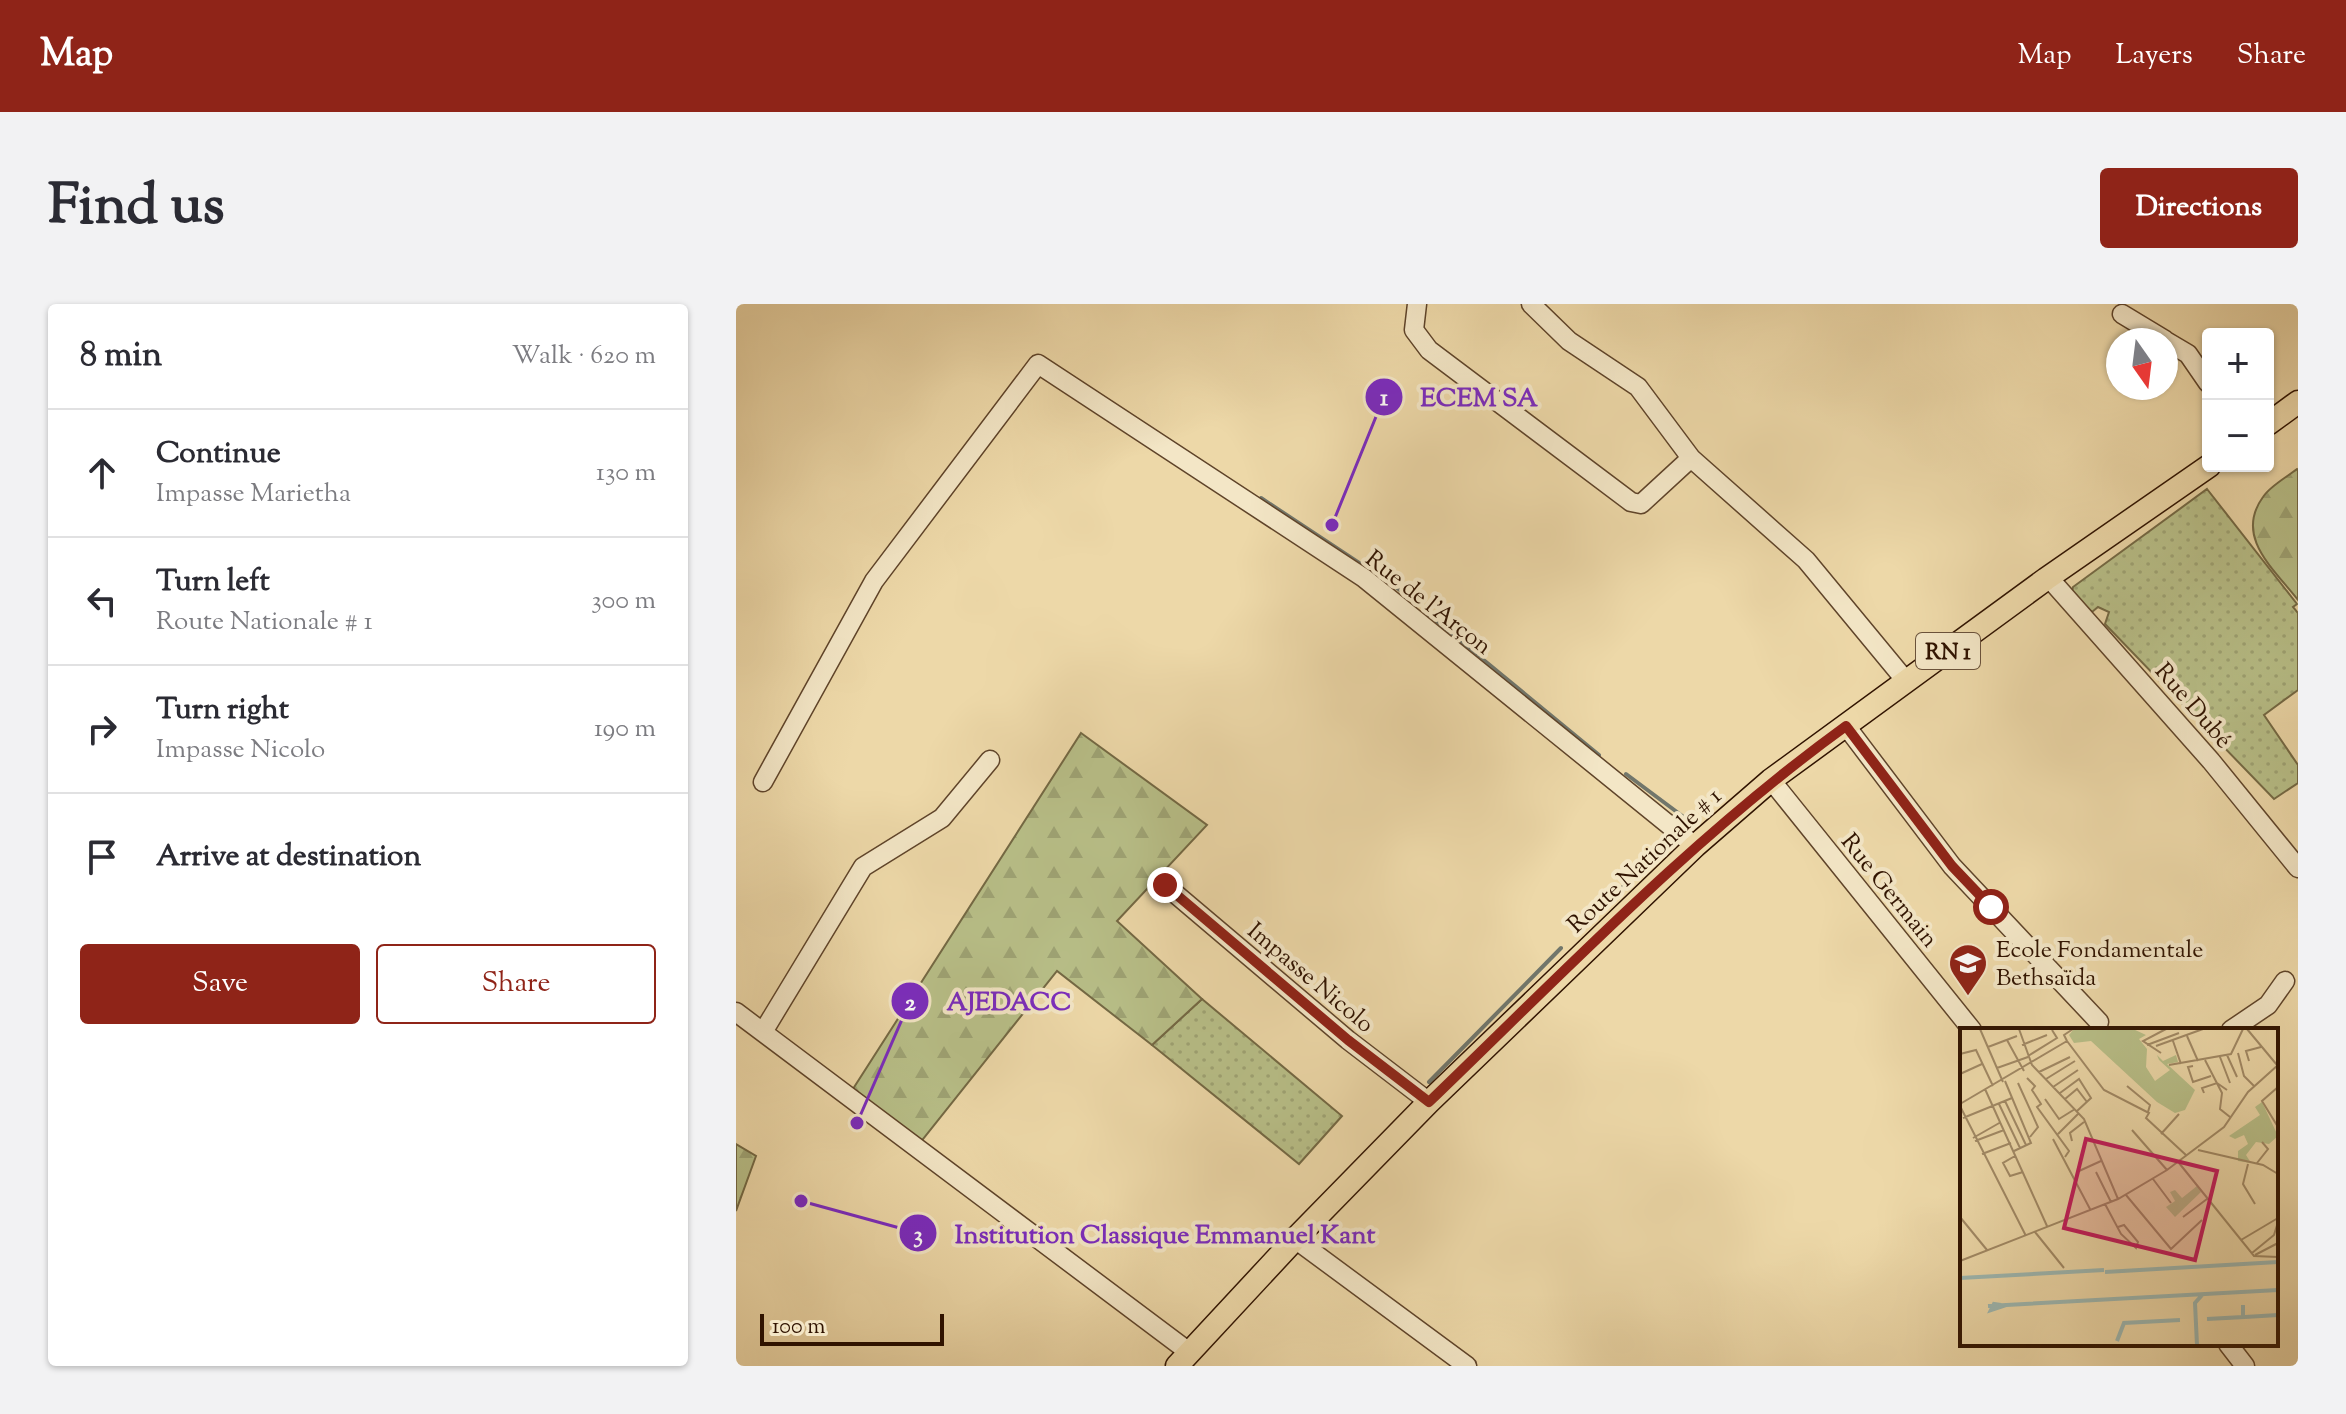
<!DOCTYPE html>
<meta charset="utf-8">
<style>
body{margin:0;font-family:"Sorts Mill Goudy",serif;background:#f2f2f3;color:#2b2b33}
.controls{position:absolute;right:24px;top:24px;display:grid;overflow:hidden;border-radius:8px;box-shadow:0 2px 6px #0004}
.controls button{width:72px;height:72px;display:grid;place-items:center;padding:0;border:0;border-bottom:2px solid #e1e1e2;background:#fff;color:#2b2b33;font:40px sans-serif}
.compass{position:absolute;left:1370px;top:24px;width:72px;height:72px;border-radius:50%;background:#fff;box-shadow:0 2px 6px #0004;rotate:166deg}
.scale{position:absolute;left:24px;bottom:20px;width:184px;box-sizing:border-box;padding-left:8px;border:4px solid #301300;border-top:0;font-size:22px;line-height:28px;white-space:nowrap;color:#301300;-webkit-text-stroke:6px #f3e6c6;paint-order:stroke}
.stop{position:absolute;width:24px;height:24px;margin:-18px;border:6px solid #8f2418;border-radius:50%;background:#fff}
.stop.end{background:#8f2418;border-color:#fff;box-shadow:0 2px 8px #0008}
.list{margin:0;padding:0;list-style:none}
h2{display:flex;justify-content:space-between;align-items:center;height:104px;margin:0;padding:0 32px;font-size:34px}
h2 small{font-size:26px;font-weight:400;color:#7c7c81}
.list li{display:grid;grid-template-columns:52px 1fr auto;gap:24px;align-items:center;box-sizing:border-box;height:128px;padding:0 32px;border-top:2px solid #e1e1e2}
.list b{display:block;font-size:30px;white-space:nowrap}
.list p{margin:0;font-size:26px;white-space:nowrap;color:#7c7c81}
.list em{font-size:26px;font-style:normal;color:#7c7c81}
.actions{display:flex;gap:16px;padding:24px 32px}
.actions a{flex:1;padding:18px 0;border:2px solid #8f2418;border-radius:8px;text-align:center;font-size:28px;color:#8f2418}
.actions .main{background:#8f2418;color:#fff}
.icon{flex:none;width:44px;height:44px;fill:none;stroke:currentColor;stroke-width:2;stroke-linecap:round;stroke-linejoin:round}
.map{position:relative;flex:none;width:1562px;height:1062px;overflow:hidden;border-radius:8px}
header{display:flex;align-items:center;gap:48px;box-sizing:border-box;height:112px;padding:0 40px;background:#8f2418;color:#fff}
header strong{font-size:38px}
nav{display:flex;gap:44px;margin-inline-start:auto;font-size:28px}
.intro{display:flex;align-items:center;justify-content:space-between;box-sizing:border-box;height:192px;padding:0 48px}
h1{margin:0;font-size:56px}
.button{padding:20px 36px;border-radius:8px;background:#8f2418;color:#fff;font-size:28px;font-weight:700}
main{display:flex;gap:48px;padding:0 48px}
aside{flex:1;background:#fff;border-radius:8px;box-shadow:0 2px 6px #0004}
.map>svg:first-child{display:block}
.grass{fill:url(#grass-dots);stroke:#746944;stroke-width:2}
.forest{fill:url(#forest-firs);stroke:#746944;stroke-width:2}
.lines{fill:none;stroke-linecap:round;stroke-linejoin:round}
.stream{stroke:#71766b;stroke-width:4}
.minor-casing{stroke:#5f442a;stroke-width:21}
.major-casing{stroke:#301300;stroke-width:25}
.minor{stroke:#f3e6c6;stroke-width:18}
.major{stroke:#edd8a8;stroke-width:22}
.route{stroke:#8f2418;stroke-width:10}
.labels{text-anchor:middle;stroke-width:8;stroke-linejoin:round;paint-order:stroke}
.shield{fill:#f3e6c6;stroke:#6a523b;stroke-width:2}
.shield-label{font-size:22px;font-weight:bold;fill:#301300}
.street-label{font-size:24px;fill:#301300;stroke:#f3e6c6}
.poi-label{font-size:24px;fill:#301300;stroke:#f3e6c6;text-anchor:start}
.inset-river{fill:none;stroke:#9db8b2;stroke-width:4}
.inset-road{fill:none;stroke:#a18965;stroke-width:2}
.view{fill:#c2185b;fill-opacity:0.15;stroke:#c2185b;stroke-width:4}
.inset-edge{fill:none;stroke:#301300;stroke-width:4}
.leader{fill:none;stroke:#7b2cbf;stroke-width:3}
.callout-dot{fill:#7b2cbf;stroke:#f3e6c6;stroke-width:3}
.mark-label{font-size:24px;text-anchor:middle;font-weight:bold;fill:#fff}
.callout-label{font-size:26px;text-anchor:middle;font-weight:bold;fill:#7b2cbf;stroke:#f3e6c6;stroke-width:8;stroke-linejoin:round;paint-order:stroke}
</style>
<header>
<strong>Map</strong>
<nav><a>Map</a><a>Layers</a><a>Share</a></nav>
</header>
<div class="intro"><h1>Find us</h1><a class="button">Directions</a></div>
<main>
<aside>
<h2>8 min<small>Walk · 620 m</small></h2>
<ul class="list">
<li><svg class="icon" aria-label="ahead" viewBox="0 0 24 24"><path d="M12 20V5M6 11l6-6 6 6"/></svg><div><b>Continue</b><p>Impasse Marietha</p></div><em>130 m</em></li>
<li><svg class="icon" aria-label="left" viewBox="0 0 24 24"><path d="M17 20v-9H6M10 6l-5 5 5 5"/></svg><div><b>Turn left</b><p>Route Nationale # 1</p></div><em>300 m</em></li>
<li><svg class="icon" aria-label="right" viewBox="0 0 24 24"><path d="M7 20v-9h11M14 6l5 5-5 5"/></svg><div><b>Turn right</b><p>Impasse Nicolo</p></div><em>190 m</em></li>
<li><svg class="icon" aria-label="arrive" viewBox="0 0 24 24"><path d="M6 21V4h12l-3 4 3 4H6"/></svg><div><b>Arrive at destination</b></div></li>
</ul>
<div class="actions"><a class="main">Save</a><a>Share</a></div>
</aside>
<div class="map">
<svg width="1562" height="1062" viewBox="0 0 1562 1062">
<defs>
<pattern id="grass-dots" width="8" height="8" patternUnits="userSpaceOnUse" patternTransform="scale(2)"><rect width="8" height="8" fill="#b8bf88"/><path d="M2 2h.1M6 6h.1" fill="none" stroke="#9ea374" stroke-width="1.8" stroke-linecap="round"/></pattern>
<pattern id="forest-firs" width="22" height="20" patternUnits="userSpaceOnUse" patternTransform="scale(2)"><rect width="22" height="20" fill="#b8bf88"/><path d="M5 1l3.5 6h-7zM16 11l3.5 6h-7z" fill="#9ea374"/></pattern>
</defs>
<rect width="100%" height="100%" fill="#edd8a8"/>
<filter id="stains"><feTurbulence type="fractalNoise" baseFrequency=".0025" numOctaves="4"/><feColorMatrix values="0 0 0 0 .2 0 0 0 0 .09 0 0 0 0 .02 0 0 0 .5 -.17"/></filter>
<radialGradient id="worn" r=".72"><stop offset=".6" stop-color="#630" stop-opacity="0"/><stop offset="1" stop-color="#630" stop-opacity=".3"/></radialGradient>
<!-- grass -->
<path class="grass" d="M1471 185 1561 300 1557 303 1562 309V386L1528 411 1562 461V479L1538 495 1369 320 1373 308 1362 303 1356 308 1336 288 1337 283Z
M466 695 606 812 563 860 416 741Z"/>
<!-- forest -->
<path class="forest" d="M1561 165 1562 166V296C1538 265 1498 233 1527 193 1534 182 1551 173 1561 165Z
M345 429 471 521 381 617 466 695 416 741 321 667 183 840 115 788Z
M0 840 20 852 0 907Z"/>
<g class="lines">
<!-- stream -->
<path class="stream" d="M525 194 667 288
M688 307 863 451
M890 470 953 517
M843 627 937 533
M693 778 825 644"/>
<!-- minor casing -->
<g class="minor-casing">
<path id="minor" d="M681 0 678 26 693 46 895 198 905 200 955 154
M795 0 833 37 902 83 955 154 1070 256 1170 377
M1386 10 1429 36
M1430 37 1452 50 1472 79
M1313 274 1475 457 1562 564
M1110 422 1216 562 1363 718
M1035 476 1236 726
M27 478 138 277 302 60 628 274 959 542
M429 581 612 736 693 798
M0 708 453 1048
M1495 726 1532 701 1549 677
M27 728 127 563 206 514 254 456
M559 935 731 1062
M1492 1040 1509 1062"/>
</g>
<!-- major casing -->
<g class="major-casing">
<path id="major" d="M1532 120 1562 98
M441 1062 559 935 693 798 959 542 1035 476 1310 275 1473 162"/>
</g>
<!-- minor -->
<use href="#minor" class="minor"/>
<!-- major -->
<use href="#major" class="major"/>
</g>
<g class="lines">
<!-- route -->
<path class="route" d="M429 581 612 736 693 798C828 668 958 532 1110 422L1216 562 1255 603"/>
</g>
<!-- icons -->
<defs>
<g id="school-pin" transform="scale(2)"><path d="M0 17L-7.5 6A9.5 9.5 0 1 1 7.5 6Z" fill="#8f2418" stroke="#f3e6c6"/><path d="M0-5L7-2L0 1L-7-2ZM-4 1L0 2.5L4 1V4Q0 6-4 4Z" fill="#fff"/></g>
</defs>
<g fill-rule="evenodd">
<use href="#school-pin" x="1232" y="659"/>
</g>
<g class="labels">
<!-- shield labels -->
<rect class="shield" x="1180" y="329" width="64" height="36" rx="6"/>
<g class="shield-label">
<text x="1212" y="355">RN 1</text>
</g>
<!-- street labels -->
<g class="street-label">
<text transform="translate(693 298) rotate(38)" y="8">Rue de l'Arçon</text>
<text transform="translate(1458 401) rotate(49)" y="8">Rue Dubé</text>
<text transform="translate(908 556) rotate(-43)" y="8">Route Nationale # 1</text>
<text transform="translate(1154 586) rotate(51)" y="8">Rue Germain</text>
<text transform="translate(575 673) rotate(40)" y="8">Impasse Nicolo</text>
</g>
<!-- poi labels -->
<g class="poi-label">
<text x="1260" y="653">Ecole Fondamentale<tspan x="1260" dy="28">Bethsaïda</tspan></text>
</g>
</g>
<!-- overview -->
<g transform="translate(1224 724)">
<rect width="318" height="318" fill="#edd8a8"/>
<path d="M302 74 318 108 309 116 296 114 286 127 291 135 278 133V123L288 116 284 107 275 111 269 108 300 87 295 79Z" fill="#b8bf88"/>
<path d="M114 1H173L186 7 179 11 187 21 186 39 195 53 210 42 199 32 197 27 203 33 216 27 218 34 207 36 235 62 225 82 215 85 197 74 131 13 114 15 109 7ZM237 158 241 164 215 189 206 179 215 173 210 164 215 162 222 170Z" fill="#b8bf88"/>
<path class="inset-river" d="M145 244 318 234M0 250 144 242M41 277 34 276 31 282 46 277M28 278 318 262M285 289 318 287M247 291 283 289V277M157 313 164 295 220 292M237 317 235 275 243 266"/>
<path class="inset-road" d="M20 1 43 54M59 1 72 37 124 91 158 171M113 1 104 7 107 13 144 62 189 85 186 90 227 128M287 1 317 37M227 8 238 33M47 12 64 43M213 13 221 36M62 17 87 7M187 17 219 5M196 18 243 1M28 19 57 8M201 25 183 13 206 1M278 25 284 48 294 58M0 26 16 22 33 58M267 27 277 49M68 28 97 10 92 2M260 29 270 55M245 32 262 65 260 81 270 89M289 33 286 23 301 19M209 37 271 26 283 1M233 38 228 39 233 54 251 48M37 40 68 29M79 44 110 29M0 46 22 36M67 50 75 58 72 62 81 76 77 79 109 123 105 129M86 51 115 33M45 53 71 115 54 123M58 55 78 99 70 109M167 58 190 77 188 84M93 59 118 42M318 59 302 73 318 99M25 61 87 198M100 65 119 51 131 70 117 83M244 65 242 60 257 55 267 62M85 71 99 91 115 81M105 71 117 61 127 74M45 73 66 117M0 76 107 13M39 76 60 120M0 78 66 208M3 90 52 70M172 102 207 142M98 106 119 85M201 106 219 86M13 110 41 94M93 111 130 181M15 113 44 102M112 113 110 105 124 94M238 122 303 137 318 146M22 126 51 115M55 128 43 135 50 148 63 144M219 135 294 228 318 229M297 135 308 121 302 114M288 136 283 156 295 176M119 143 141 133M136 144 151 174M193 151 211 175M166 167 211 221 242 192M145 176 161 206 176 220 178 214 164 197 158 199M0 189 27 222M223 189 247 171M75 204 104 240M281 212 318 190M292 225 314 207 318 194M295 227 318 215M0 233 158 171 207 142 264 99 288 64 318 37"/>
<path class="view" d="M126 111 257 143 235 232 104 200Z"/>
<rect width="318" height="318" class="inset-edge"/>
</g>
<!-- callouts -->
<path class="leader" d="M596 221L648 93M121 819L174 697M65 897L182 929"/>
<g class="callout-dot">
<circle cx="596" cy="221" r="8"/>
<circle cx="121" cy="819" r="8"/>
<circle cx="65" cy="897" r="8"/>
<circle cx="648" cy="93" r="20"/>
<circle cx="174" cy="697" r="20"/>
<circle cx="182" cy="929" r="20"/>
</g>
<g class="mark-label">
<text x="648" y="101">1</text>
<text x="174" y="706">2</text>
<text x="182" y="938">3</text>
</g>
<g class="callout-label">
<text x="743" y="102">ECEM SA</text>
<text x="273" y="706">AJEDACC</text>
<text x="429" y="939">Institution Classique Emmanuel Kant</text>
</g>
<rect width="100%" height="100%" filter="url(#stains)"/>
<rect width="100%" height="100%" fill="url(#worn)"/>
</svg>
<div class="controls">
<button>+</button>
<button>−</button>
</div>
<svg class="compass" viewBox="-18 -18 36 36"><path d="M0-13l5 13h-10z" fill="#e53935"/><path d="M0 13l5-13h-10z" fill="#7c7c81"/></svg>
<div class="scale">100 m</div>
<div class="stop" style="left:1255px;top:603px"></div>
<div class="stop end" style="left:429px;top:581px"></div>
</div>
</main>
